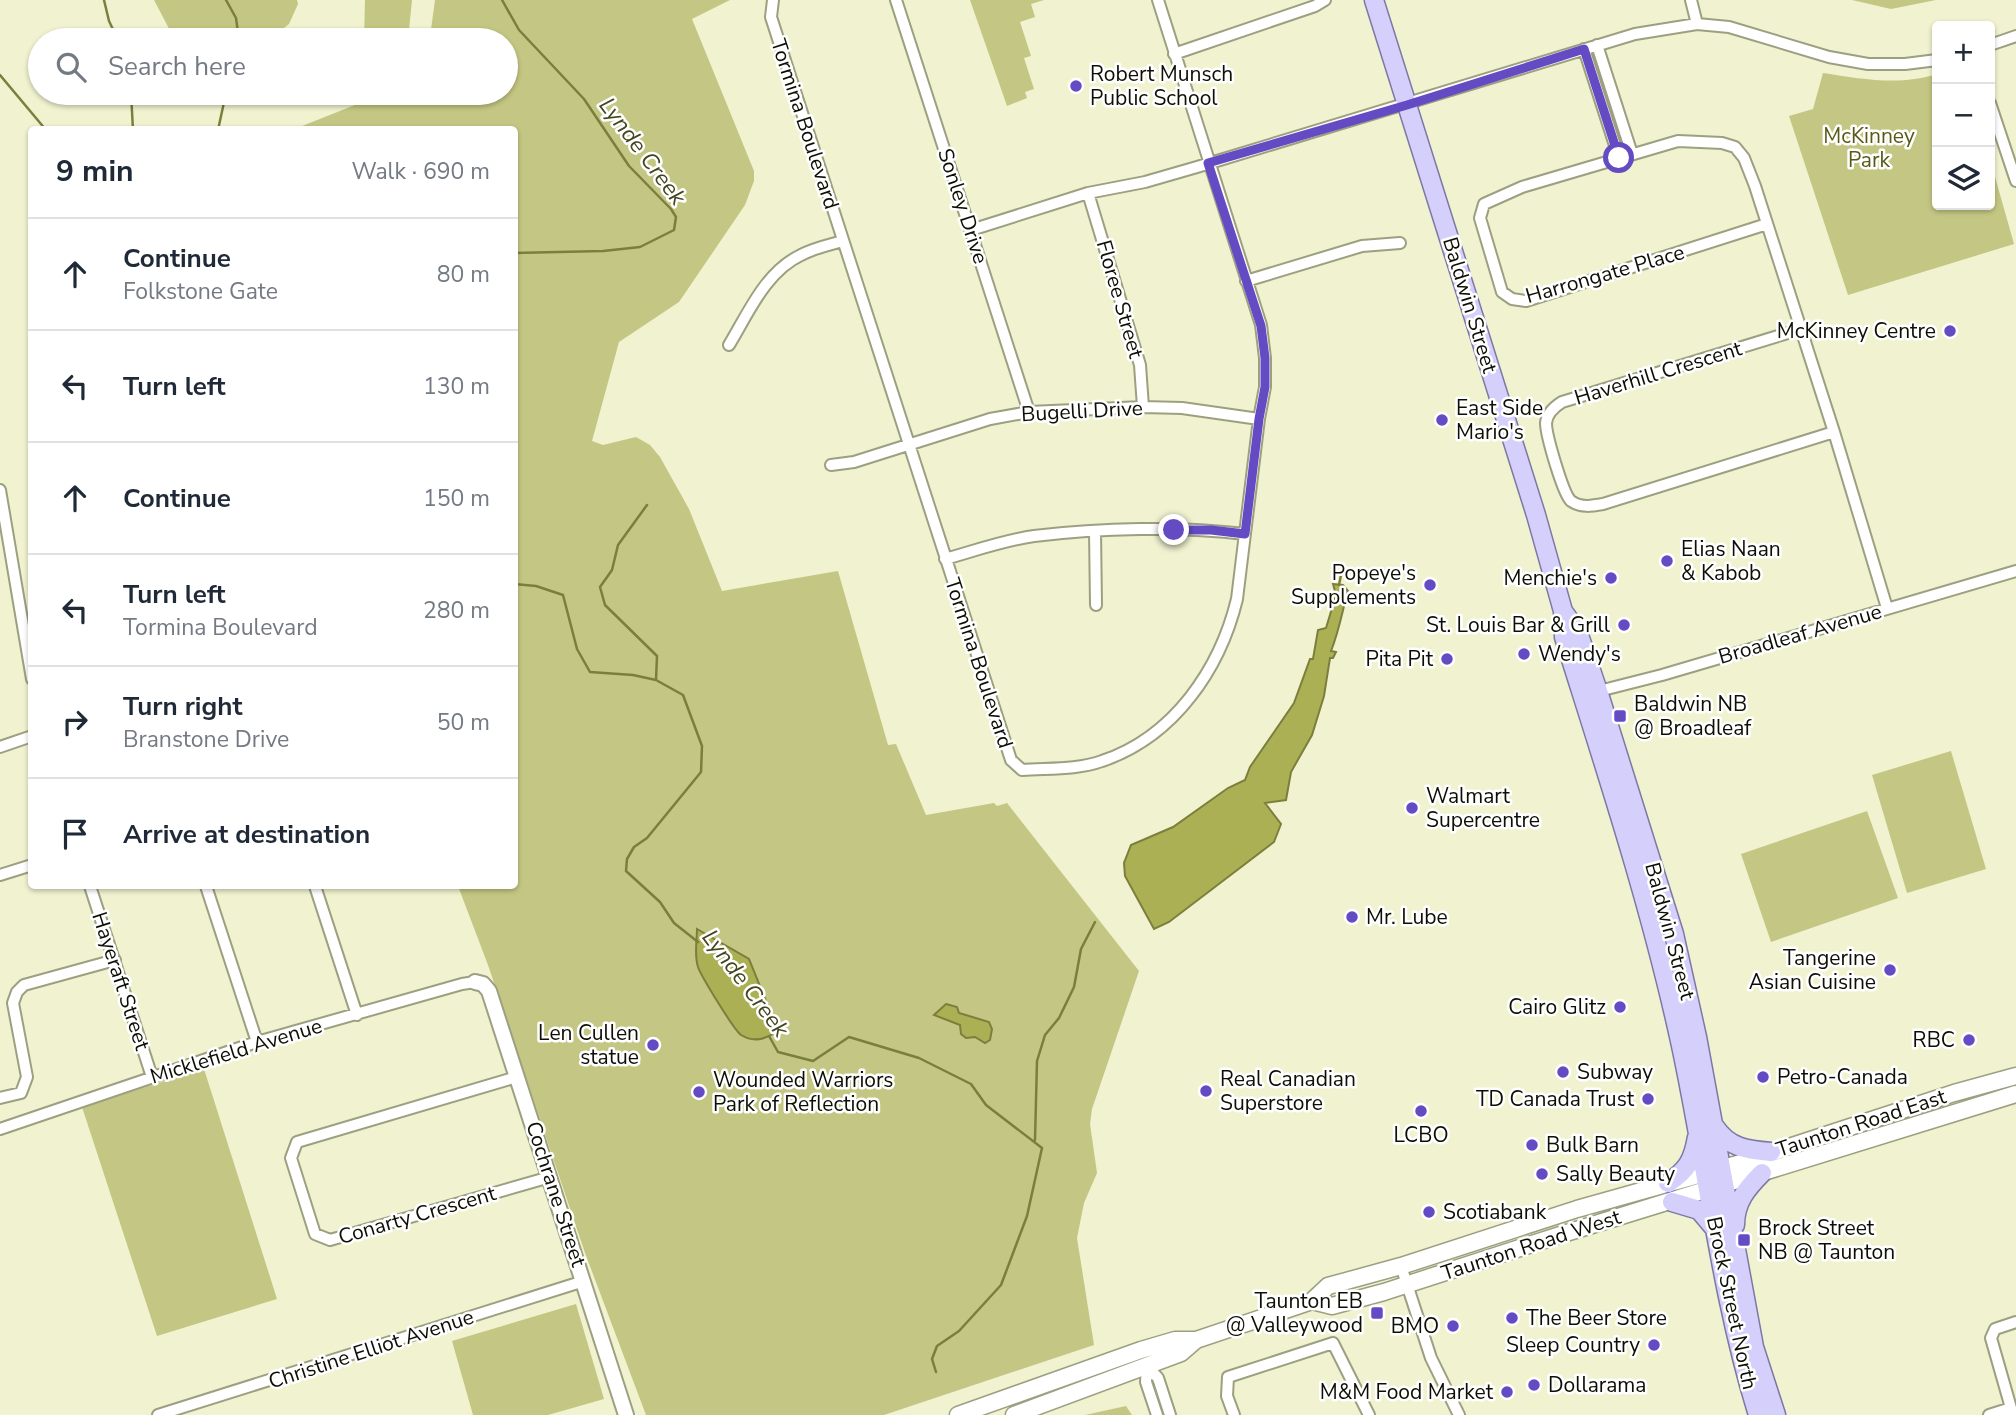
<!DOCTYPE html>
<meta charset="utf-8">
<style>
body{margin:0;font-family:"Nunito Sans",sans-serif;background:#f2f2f3;color:#1f2937}
.controls{position:absolute;right:21px;top:21px;display:grid;overflow:hidden;border-radius:7px;box-shadow:0 2px 5px #0004}
.controls button{width:63px;height:63px;display:grid;place-items:center;padding:0;border:0;border-bottom:2px solid #e0e1e3;background:#fff;color:#1f2937;font:35px sans-serif}
.stop{position:absolute;width:21px;height:21px;margin:-16px;border:5px solid #644bc4;border-radius:50%;background:#fff}
.stop.end{background:#644bc4;border-color:#fff;box-shadow:0 2px 7px #0008}
.list{margin:0;padding:0;list-style:none}
h2{display:flex;justify-content:space-between;align-items:center;height:91px;margin:0;padding:0 28px;font-size:30px}
h2 small{font-size:23px;font-weight:400;color:#747a83}
.list li{display:grid;grid-template-columns:46px 1fr auto;gap:21px;align-items:center;box-sizing:border-box;height:112px;padding:0 28px;border-top:2px solid #e0e1e3}
.list b{display:block;font-size:26px;white-space:nowrap}
.list p{margin:0;font-size:23px;white-space:nowrap;color:#747a83}
.list em{font-size:23px;font-style:normal;color:#747a83}
.icon{flex:none;width:38px;height:38px;fill:none;stroke:currentColor;stroke-width:2;stroke-linecap:round;stroke-linejoin:round}
.map{position:relative;flex:none;width:2016px;height:1415px;overflow:hidden}
.search{position:absolute;background:#fff;box-shadow:0 2px 5px #0004;left:28px;top:28px;width:490px;height:77px;display:flex;align-items:center;gap:18px;box-sizing:border-box;padding:0 24px;border-radius:38px;color:#747a83;font-size:26px}
.panel{position:absolute;background:#fff;box-shadow:0 2px 5px #0004;left:28px;top:126px;width:490px;height:763px;border-radius:7px}
.map>svg:first-child{display:block}
.green{fill:#c4c783}
.water{fill:#acb054;stroke:#7c7f3c;stroke-width:2}
.lines{fill:none;stroke-linecap:round;stroke-linejoin:round}
.stream{stroke:#7c7f3c;stroke-width:2.5}
.minor-casing{stroke:#9da080;stroke-width:14}
.tertiary-casing{stroke:#9da080;stroke-width:18}
.secondary-casing{stroke:#9da080;stroke-width:19}
.primary-casing{stroke:#7c78a3;stroke-width:21}
.minor{stroke:#fff;stroke-width:10}
.tertiary{stroke:#fff;stroke-width:14}
.secondary{stroke:#fff;stroke-width:16}
.primary{stroke:#d4d0fb;stroke-width:18}
.route{stroke:#644bc4;stroke-width:9}
.poi-dot{fill:#644bc4;stroke:#fff;stroke-width:2.5}
.labels{text-anchor:middle;stroke-width:5;stroke-linejoin:round;paint-order:stroke}
.poi-label{font-size:21px;fill:#0d0e04;stroke:#fff;text-anchor:start}
.street-label{font-size:21px;fill:#0d0e04;stroke:#fff}
.park-label{font-size:21px;fill:#575916;stroke:#fff}
.water-label{font-size:23px;font-style:italic;fill:#43451e;stroke:#fff}
</style>
<div class="map">
<svg width="2016" height="1415" viewBox="0 0 2016 1415">
<rect width="100%" height="100%" fill="#f0f2d0"/>
<!-- green -->
<path class="green" d="M154 0H297L298 4 289 24 269 40H175Z
M365 0H412L408 40H364Z
M435 0H730L692 19 754 171V181L745 205 679 302 619 342 592 441 603 445 636 437 650 445 660 457 689 509 722 591 838 571 888 745 896 744 926 815 994 803 997 806 1007 803 1139 971 1092 1109 1090 1124 1097 1173 1084 1203 1077 1238 1094 1345 884 1415H646L585 1253 488 965 458 886H514V130H292L365 101 366 93H506V40H427L430 37Z
M970 0H1044L1031 4 1035 17 1020 22 1031 56 1024 58 1034 89 1025 92 1027 98 1007 106Z
M1852 0H1936L1891 9Z
M1823 73C1862 79 1899 86 1937 74V205H1990V159L2014 244 1848 295 1789 116 1813 109Z
M1951 751 1986 869 1907 893 1872 775Z
M1867 811 1898 898 1771 942 1741 854Z
M204 1069 277 1299 157 1336 82 1107Z
M576 1304 604 1399 548 1415H473L452 1341Z
M1126 1406 1132 1415H1085Z"/>
<!-- water -->
<path class="water" d="M1333 584 1343 585 1348 591C1342 612 1339 631 1331 651L1336 652 1333 658H1330L1324 696 1312 735 1291 772 1286 800 1265 803 1281 824 1274 842 1169 922 1154 929 1125 876 1124 863 1131 845 1173 827 1228 788 1245 780 1250 767 1294 703 1310 659H1313L1318 630 1326 628 1336 595Z
M697 929 749 959 776 1026V1032C766 1039 754 1043 741 1035 734 1030 701 976 698 967 694 955 697 940 697 929Z
M946 1004 957 1007 959 1013 989 1022 992 1029 990 1040 985 1043 975 1037 966 1038 961 1034 960 1025 934 1015Z"/>
<g class="lines">
<!-- stream -->
<path class="stream" d="M104 0 109 21 118 40
M226 0 236 18 239 40
M502 0 519 30 584 99 629 166 671 209 676 217 674 230 640 247 603 251 514 253
M0 75 46 130
M131 93 133 130
M218 130 226 93
M647 505 618 545 612 570 600 587 605 605 657 656 656 680
M514 584 536 586 563 595 577 649 590 672 633 675 656 680 683 695 702 746 701 772 647 838 634 847 627 859 626 871 660 902 674 923 698 942
M1339 585 1341 575
M769 1036 778 1052 813 1061 849 1037 919 1058 971 1084 986 1105 1042 1148 1027 1216 1001 1285 959 1331 937 1346 932 1359 936 1372
M1035 1140 1037 1061 1045 1035 1059 1018 1074 987 1081 949 1095 922"/>
<!-- minor casing -->
<g class="minor-casing">
<path id="minor" d="M773 0 771 17 1011 760 1022 770C1048 768 1077 770 1102 761 1174 737 1220 669 1237 599L1259 419 1265 387V358L1261 325 1158 0
M896 0 1029 412
M1691 0 1697 24
M1597 45 1632 154
M1990 45 2016 36
M1584 49 1619 158
M1174 54 1315 6 1325 0
M1990 103 2016 181
M1088 193 1140 365 1143 407
M1767 224 1526 301 1512 299 1502 292 1480 218 1484 204 1522 187 1678 141 1722 143 1735 147 1744 158 1755 186 1834 432 1887 608
M971 230 1088 193 1145 182 1197 167 1635 34 1697 24 1729 27 1829 57 1868 64H1905L1937 60
M1246 281 1362 246 1400 243
M1801 329 1562 402C1554 407 1547 413 1546 423 1546 435 1563 494 1571 501 1581 508 1592 506 1603 504L1834 432
M729 345C748 314 765 272 801 255 814 248 829 245 843 241
M831 465 854 462 990 419 1029 412 1143 407 1182 408 1259 419
M0 490 32 679
M1095 531 1096 605
M945 559C974 551 1004 540 1034 536 1100 528 1180 526 1245 534
M1595 692 1662 675 2016 571
M0 747 32 736
M0 875 32 865
M90 886 152 1077
M206 886 257 1042
M315 886 357 1015
M517 1077 297 1142 291 1158 315 1234 330 1240 550 1177
M0 1098 21 1093 27 1077 13 1003 17 992 24 985 115 960
M0 1129 257 1042 462 984 475 982
M1401 1266 1431 1358 1459 1415
M1147 1366 1158 1378 1170 1415
M1147 1366 1146 1382 1157 1415
M2011 1408 1991 1338 1995 1329 2016 1322
M158 1415 584 1281
M1234 1415 1227 1396 1228 1377 1333 1343 1369 1415
M1989 1415 2011 1408 2014 1415"/>
</g>
<!-- tertiary casing -->
<g class="tertiary-casing">
<path id="tertiary" d="M475 982 483 984 489 991 626 1415"/>
</g>
<!-- secondary casing -->
<g class="secondary-casing">
<path id="secondary" d="M1312 1301 1332 1306 1384 1292 1563 1234 2016 1094
M958 1415 1141 1350 1175 1340H1196L1312 1301 1328 1286 1401 1266 1577 1209 1734 1165 1954 1093 2016 1076
M1014 1415 1181 1353 1196 1340"/>
</g>
<!-- primary casing -->
<g class="primary-casing">
<path id="primary" d="M1374 0 1536 515 1563 611 1564 637C1606 771 1650 904 1680 1041 1707 1165 1720 1293 1758 1415
M1563 611 1578 632 1598 691 1674 934 1697 1037 1754 1347 1776 1415
M1715 1127C1729 1148 1747 1150 1771 1152
M1668 1183C1687 1170 1693 1161 1697 1137
M1672 1202 1699 1210 1715 1229
M1735 1225C1735 1202 1747 1188 1762 1173"/>
</g>
<!-- minor -->
<use href="#minor" class="minor"/>
<!-- tertiary -->
<use href="#tertiary" class="tertiary"/>
<!-- secondary -->
<use href="#secondary" class="secondary"/>
<!-- primary -->
<use href="#primary" class="primary"/>
</g>
<g class="lines">
<!-- route -->
<path class="route" d="M1174 530H1211L1245 534 1259 419 1265 387V358L1261 326 1208 163 1407 105 1584 49 1619 158"/>
</g>
<!-- markers -->
<g class="poi-dot">
<circle cx="1076" cy="86" r="7"/>
<circle cx="1950" cy="331" r="7"/>
<circle cx="1442" cy="420" r="7"/>
<circle cx="1667" cy="561" r="7"/>
<circle cx="1611" cy="578" r="7"/>
<circle cx="1430" cy="585" r="7"/>
<circle cx="1624" cy="625" r="7"/>
<circle cx="1524" cy="654" r="7"/>
<circle cx="1447" cy="659" r="7"/>
<rect x="1613" y="709" width="14" height="14" rx="3.5"/>
<circle cx="1412" cy="808" r="7"/>
<circle cx="1352" cy="917" r="7"/>
<circle cx="1890" cy="970" r="7"/>
<circle cx="1620" cy="1007" r="7"/>
<circle cx="1969" cy="1040" r="7"/>
<circle cx="653" cy="1045" r="7"/>
<circle cx="1563" cy="1072" r="7"/>
<circle cx="1763" cy="1077" r="7"/>
<circle cx="1206" cy="1091" r="7"/>
<circle cx="699" cy="1092" r="7"/>
<circle cx="1648" cy="1099" r="7"/>
<circle cx="1421" cy="1111" r="7"/>
<circle cx="1532" cy="1145" r="7"/>
<circle cx="1542" cy="1174" r="7"/>
<circle cx="1429" cy="1212" r="7"/>
<rect x="1737" y="1233" width="14" height="14" rx="3.5"/>
<rect x="1370" y="1306" width="14" height="14" rx="3.5"/>
<circle cx="1512" cy="1318" r="7"/>
<circle cx="1453" cy="1326" r="7"/>
<circle cx="1654" cy="1345" r="7"/>
<circle cx="1534" cy="1385" r="7"/>
<circle cx="1507" cy="1392" r="7"/>
</g>
<g class="labels">
<!-- poi labels -->
<g class="poi-label">
<text x="1090" y="81">Robert Munsch<tspan x="1090" dy="24">Public School</tspan></text>
<text x="1936" y="338" text-anchor="end">McKinney Centre</text>
<text x="1456" y="415">East Side<tspan x="1456" dy="24">Mario's</tspan></text>
<text x="1681" y="556">Elias Naan<tspan x="1681" dy="24">&amp; Kabob</tspan></text>
<text x="1416" y="580" text-anchor="end">Popeye's<tspan x="1416" dy="24">Supplements</tspan></text>
<text x="1597" y="585" text-anchor="end">Menchie's</text>
<text x="1610" y="632" text-anchor="end">St. Louis Bar &amp; Grill</text>
<text x="1538" y="661">Wendy's</text>
<text x="1433" y="666" text-anchor="end">Pita Pit</text>
<text x="1634" y="711">Baldwin NB<tspan x="1634" dy="24">@ Broadleaf</tspan></text>
<text x="1426" y="803">Walmart<tspan x="1426" dy="24">Supercentre</tspan></text>
<text x="1366" y="924">Mr. Lube</text>
<text x="1876" y="965" text-anchor="end">Tangerine<tspan x="1876" dy="24">Asian Cuisine</tspan></text>
<text x="1606" y="1014" text-anchor="end">Cairo Glitz</text>
<text x="639" y="1040" text-anchor="end">Len Cullen<tspan x="639" dy="24">statue</tspan></text>
<text x="1955" y="1047" text-anchor="end">RBC</text>
<text x="1577" y="1079">Subway</text>
<text x="1777" y="1084">Petro-Canada</text>
<text x="1220" y="1086">Real Canadian<tspan x="1220" dy="24">Superstore</tspan></text>
<text x="713" y="1087">Wounded Warriors<tspan x="713" dy="24">Park of Reflection</tspan></text>
<text x="1634" y="1106" text-anchor="end">TD Canada Trust</text>
<text x="1421" y="1142" text-anchor="middle">LCBO</text>
<text x="1546" y="1152">Bulk Barn</text>
<text x="1556" y="1181">Sally Beauty</text>
<text x="1443" y="1219">Scotiabank</text>
<text x="1758" y="1235">Brock Street<tspan x="1758" dy="24">NB @ Taunton</tspan></text>
<text x="1363" y="1308" text-anchor="end">Taunton EB<tspan x="1363" dy="24">@ Valleywood</tspan></text>
<text x="1526" y="1325">The Beer Store</text>
<text x="1439" y="1333" text-anchor="end">BMO</text>
<text x="1640" y="1352" text-anchor="end">Sleep Country</text>
<text x="1548" y="1392">Dollarama</text>
<text x="1493" y="1399" text-anchor="end">M&amp;M Food Market</text>
</g>
<!-- street labels -->
<g class="street-label">
<text transform="translate(805 124) rotate(72)" y="7">Tormina Boulevard</text>
<text transform="translate(963 206) rotate(72)" y="7">Sonley Drive</text>
<text transform="translate(1605 274) rotate(-16)" y="7">Harrongate Place</text>
<text transform="translate(1120 299) rotate(74)" y="7">Floree Street</text>
<text transform="translate(1470 305) rotate(73)" y="7">Baldwin Street</text>
<text transform="translate(1658 373) rotate(-17)" y="7">Haverhill Crescent</text>
<text transform="translate(1082 411) rotate(-3)" y="7">Bugelli Drive</text>
<text transform="translate(1800 634) rotate(-16)" y="7">Broadleaf Avenue</text>
<text transform="translate(979 663) rotate(72)" y="7">Tormina Boulevard</text>
<text transform="translate(1670 931) rotate(75)" y="7">Baldwin Street</text>
<text transform="translate(121 981) rotate(72)" y="7">Hayeraft Street</text>
<text transform="translate(236 1051) rotate(-17)" y="7">Micklefield Avenue</text>
<text transform="translate(1861 1123) rotate(-18)" y="7">Taunton Road East</text>
<text transform="translate(556 1194) rotate(72)" y="7">Cochrane Street</text>
<text transform="translate(417 1215) rotate(-16)" y="7">Conarty Crescent</text>
<text transform="translate(1531 1245) rotate(-18)" y="7">Taunton Road West</text>
<text transform="translate(1732 1303) rotate(78)" y="7">Brock Street North</text>
<text transform="translate(371 1349) rotate(-18)" y="7">Christine Elliot Avenue</text>
</g>
<!-- park labels -->
<g class="park-label">
<text x="1869" y="143">McKinney<tspan x="1869" dy="24">Park</tspan></text>
</g>
<!-- water labels -->
<g class="water-label">
<text transform="translate(643 151) rotate(53)" y="8">Lynde Creek</text>
<text transform="translate(746 983) rotate(53)" y="8">Lynde Creek</text>
</g>
</g>
</svg>
<div class="controls">
<button>+</button>
<button>−</button>
<button><svg class="icon" aria-label="layers" viewBox="0 0 24 24"><path d="M12 4l9 5-9 5-9-5zM3 14l9 5 9-5"/></svg></button>
</div>
<div class="stop" style="left:1619px;top:158px"></div>
<div class="stop end" style="left:1174px;top:530px"></div>
<div class="search"><svg class="icon" aria-label="search" viewBox="0 0 24 24"><circle cx="10" cy="10" r="6"/><path d="M15 15l6 6"/></svg>Search here</div>
<section class="panel">
<h2>9 min<small>Walk · 690 m</small></h2>
<ul class="list">
<li><svg class="icon" aria-label="ahead" viewBox="0 0 24 24"><path d="M12 20V5M6 11l6-6 6 6"/></svg><div><b>Continue</b><p>Folkstone Gate</p></div><em>80 m</em></li>
<li><svg class="icon" aria-label="left" viewBox="0 0 24 24"><path d="M17 20v-9H6M10 6l-5 5 5 5"/></svg><div><b>Turn left</b></div><em>130 m</em></li>
<li><svg class="icon" aria-label="ahead" viewBox="0 0 24 24"><path d="M12 20V5M6 11l6-6 6 6"/></svg><div><b>Continue</b></div><em>150 m</em></li>
<li><svg class="icon" aria-label="left" viewBox="0 0 24 24"><path d="M17 20v-9H6M10 6l-5 5 5 5"/></svg><div><b>Turn left</b><p>Tormina Boulevard</p></div><em>280 m</em></li>
<li><svg class="icon" aria-label="right" viewBox="0 0 24 24"><path d="M7 20v-9h11M14 6l5 5-5 5"/></svg><div><b>Turn right</b><p>Branstone Drive</p></div><em>50 m</em></li>
<li><svg class="icon" aria-label="arrive" viewBox="0 0 24 24"><path d="M6 21V4h12l-3 4 3 4H6"/></svg><div><b>Arrive at destination</b></div></li>
</ul>
</section>
</div>
